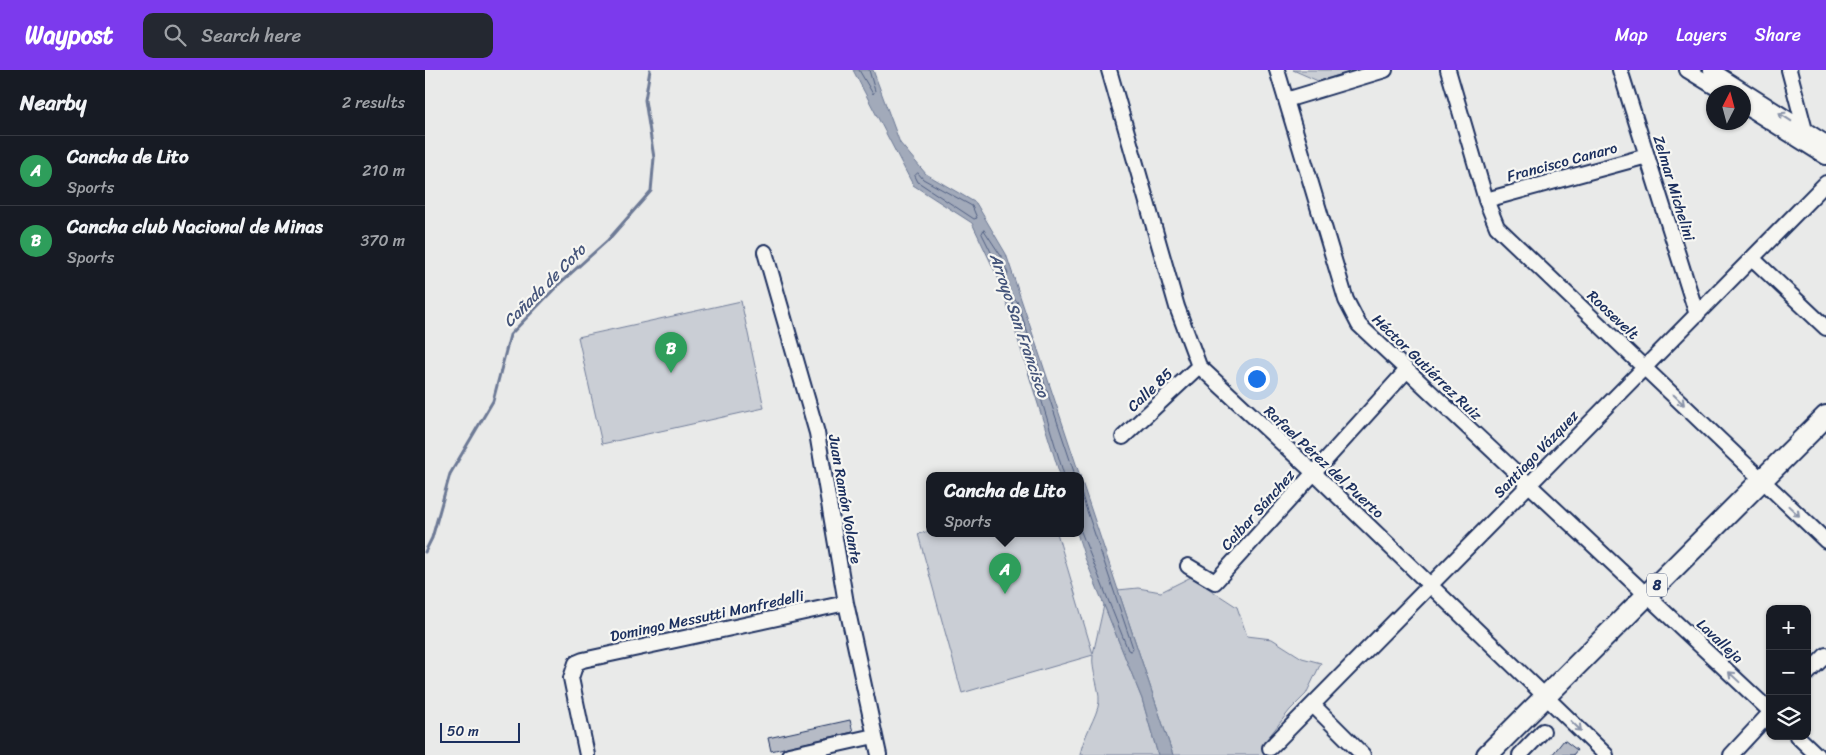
<!DOCTYPE html>
<meta charset="utf-8">
<style>
body{margin:0;font-family:Sriracha,sans-serif;background:#242831;color:#f1f3f6}
.controls{position:absolute;right:15px;bottom:15px;display:grid;overflow:hidden;border-radius:10px;box-shadow:0 1px 4px #0004}
.controls button{width:45px;height:45px;display:grid;place-items:center;padding:0;border:0;border-bottom:1px solid #363941;background:#171b24;color:#f1f3f6;font:25px sans-serif}
.compass{position:absolute;left:1281px;top:15px;width:45px;height:45px;border-radius:50%;background:#171b24;box-shadow:0 1px 4px #0004;rotate:6deg}
.scale{position:absolute;left:15px;bottom:12px;width:80px;box-sizing:border-box;padding-left:5px;border:2px solid #1b2f5e;border-top:0;font-size:14px;line-height:18px;white-space:nowrap;color:#1b2f5e;-webkit-text-stroke:4px #f6f6f2;paint-order:stroke}
.you{position:absolute;left:831px;top:308px;width:18px;height:18px;margin:-12px;border:4px solid #fff;border-radius:50%;background:#1a73e8;box-shadow:0 0 0 8px #1a73e833}
.badge{display:grid;place-items:center;width:32px;height:32px;border-radius:50%;background:#7c3aed;color:#fff;font-size:16px;font-weight:700}
.pin{position:absolute;translate:-50% -41px;filter:drop-shadow(0 1px 2px #0008)}
.pin::after{content:'';position:absolute;top:26px;width:18px;height:15px;background:inherit;clip-path:polygon(0 0,100% 0,50% 100%)}
.popup{position:absolute;left:501px;top:402px;width:158px;height:65px;box-sizing:border-box;display:grid;place-content:center;border-radius:10px;background:#171b24;filter:drop-shadow(0 1px 4px #0005);font-size:16px;white-space:nowrap;color:#9ea1a6}
.popup b{font-size:19px;color:#f1f3f6}
.popup::after{content:'';position:absolute;left:50%;top:100%;margin-left:-10px;border:10px solid transparent;border-top-color:#171b24}
.list{margin:0;padding:0;list-style:none}
h2{display:flex;justify-content:space-between;align-items:center;height:65px;margin:0;padding:0 20px;font-size:21px}
h2 small{font-size:16px;font-weight:400;color:#9ea1a6}
.list li{display:grid;grid-template-columns:32px 1fr auto;gap:15px;align-items:center;box-sizing:border-box;height:70px;padding:0 20px;border-top:1px solid #363941}
.list b{display:block;font-size:19px;white-space:nowrap}
.list p{margin:0;font-size:16px;white-space:nowrap;color:#9ea1a6}
.list em{font-size:16px;font-style:normal;color:#9ea1a6}
.icon{flex:none;width:28px;height:28px;fill:none;stroke:currentColor;stroke-width:2;stroke-linecap:round;stroke-linejoin:round}
.map{position:relative;flex:none;width:1401px;height:685px;overflow:hidden}
header{display:flex;align-items:center;gap:30px;box-sizing:border-box;height:70px;padding:0 25px;background:#7c3aed;color:#fff}
header strong{font-size:24px}
nav{display:flex;gap:28px;margin-inline-start:auto;font-size:18px}
.search{width:350px;height:45px;background:#242831;display:flex;align-items:center;gap:12px;box-sizing:border-box;padding:0 18px;border-radius:10px;color:#9ea1a6;font-size:19px}
main{display:flex}
aside{flex:1;background:#171b24}
.map>svg:first-child{display:block}
.green{fill:#caced5;stroke:#727e9a}
.water{fill:#a2aaba;stroke:#6c7995}
.lines{fill:none;stroke-linecap:round;stroke-linejoin:round}
.shore{stroke:#516083;stroke-width:1}
.stream{stroke:#6c7995;stroke-width:3}
.building{fill:#b6bbc6;stroke:#1b2f5e}
.minor-casing{stroke:#1b2f5e;stroke-width:18}
.highway-casing{stroke:#1b2f5e;stroke-width:24}
.minor{stroke:#f6f6f2;stroke-width:14}
.highway{stroke:#f6f6f2;stroke-width:20}
.oneway{stroke:#8892a8}
.labels{text-anchor:middle;stroke-width:4.5;stroke-linejoin:round;paint-order:stroke}
.shield{fill:#f6f6f2;stroke:#5d6b8a;stroke-width:1}
.shield-label{font-size:14px;font-weight:bold;fill:#1b2f5e}
.street-label{font-size:15px;fill:#1b2f5e;stroke:#f6f6f2}
.water-label{font-size:16px;font-style:italic;fill:#44547a;stroke:#f6f6f2}
</style>
<header>
<strong>Waypost</strong>
<div class="search"><svg class="icon" aria-label="search" viewBox="0 0 24 24"><circle cx="10" cy="10" r="6"/><path d="M15 15l6 6"/></svg>Search here</div>
<nav><a>Map</a><a>Layers</a><a>Share</a></nav>
</header>
<main>
<aside>
<h2>Nearby<small>2 results</small></h2>
<ul class="list">
<li><span class="badge" style="background:#2e9e5b">A</span><div><b>Cancha de Lito</b><p>Sports</p></div><em>210 m</em></li>
<li><span class="badge" style="background:#2e9e5b">B</span><div><b>Cancha club Nacional de Minas</b><p>Sports</p></div><em>370 m</em></li>
</ul>
</aside>
<div class="map">
<svg width="1401" height="685" viewBox="0 0 1401 685">
<rect width="100%" height="100%" fill="#e9eae9"/>
<filter id="ink" filterUnits="userSpaceOnUse"><feTurbulence type="fractalNoise" baseFrequency=".02" numOctaves="2"/><feDisplacementMap in="SourceGraphic" scale="10" xChannelSelector="R" yChannelSelector="G"/><feConvolveMatrix kernelMatrix="1 2 1 2 8 2 1 2 1" color-interpolation-filters="sRGB"/></filter>
<g filter="url(#ink)">
<!-- green -->
<path class="green" d="M868 0H933L893 11Z
M316 231 339 338 177 374 153 267Z
M505 461V463H632L668 584 679 535 717 629 733 685H655C658 666 672 647 674 632 675 618 666 601 668 585L537 623 493 464Z
M766 507 812 537 822 566 847 569 877 588 896 593 881 624 865 640 839 673 842 685H748L693 520 713 518 736 522Z"/>
<!-- water -->
<path class="water" d="M428 0H448L475 73 501 104 551 133 581 184 748 685H733L717 629 660 488 652 463H655V405H635L575 212 547 153 488 115Z"/>
<g class="lines">
<!-- shore -->
<path class="shore" d="M434 0 448 24 450 21 444 0
M493 103 498 109 547 136 552 148 549 149 493 112 490 106Z
M559 160 576 186 583 204 581 207 578 206 557 164Z
M639 405 587 232 588 229 592 231 650 405
M655 420 708 578 706 581 703 580 655 459"/>
<!-- stream -->
<path class="stream" d="M0 482 7 468 25 404 68 331 85 265 134 214 183 170 226 121 229 88 220 30 225 0"/>
</g>
<!-- building -->
<path class="building" d="M425 650 428 662 346 681 343 668Z
M1139 670 1152 680 1148 685H1127Z"/>
<g class="lines">
<!-- minor casing -->
<g class="minor-casing">
<path id="minor" d="M684 0 752 237 774 296 889 403 1181 685
M852 0 921 230 934 255 1345 641
M1023 0 1061 130 1072 157 1401 471
M1195 0 1272 245
M1262 0 1298 22
M1286 0 1401 73
M1364 0 1381 64
M861 30 960 0
M1318 35 1401 87
M1061 130 1222 86
M340 182 392 363 421 533 454 685
M1327 188 1401 258
M698 367 774 296
M763 496 790 512 982 300
M1382 604 1401 585
M888 635 938 685
M1372 666 1392 685
M845 678 1401 113
M162 685 146 608 151 593 158 590 421 533
M364 685 449 666
M1095 685 1118 661
M1306 685 1345 643"/>
</g>
<!-- highway casing -->
<g class="highway-casing">
<path id="highway" d="M1062 685 1401 346"/>
</g>
<!-- minor -->
<use href="#minor" class="minor"/>
<!-- highway -->
<use href="#highway" class="highway"/>
</g>
<!-- one-way arrows -->
<defs><path id="oneway-shaft" d="M-6 0H5M1.5-3L5.5 0L1.5 3" fill="none" stroke-width="1.6" stroke-linecap="round" stroke-linejoin="round" transform="scale(1.25)"/></defs>
<g class="oneway">
<use href="#oneway-shaft" transform="translate(1360 47) rotate(-147)"/>
<use href="#oneway-shaft" transform="translate(1254 330) rotate(44)"/>
<use href="#oneway-shaft" transform="translate(1369 441) rotate(43)"/>
<use href="#oneway-shaft" transform="translate(1309 607) rotate(-137)"/>
<use href="#oneway-shaft" transform="translate(1151 656) rotate(44)"/>
</g>
</g>
<g class="labels">
<!-- shield labels -->
<rect class="shield" x="1222" y="503.5" width="20" height="23" rx="4"/>
<g class="shield-label">
<text x="1232" y="520">8</text>
</g>
<!-- street labels -->
<g class="street-label">
<text transform="translate(1137 92) rotate(-15)" y="5">Francisco Canaro</text>
<text transform="translate(1249 118) rotate(73)" y="5">Zelmar Michelini</text>
<text transform="translate(1188 245) rotate(43)" y="5">Roosevelt</text>
<text transform="translate(1002 297) rotate(44)" y="5">Héctor Gutiérrez Ruiz</text>
<text transform="translate(725 320) rotate(-43)" y="5">Calle 85</text>
<text transform="translate(1111 384) rotate(-46)" y="5">Santiago Vázquez</text>
<text transform="translate(899 392) rotate(43)" y="5">Rafael Pérez del Puerto</text>
<text transform="translate(420 429) rotate(80)" y="5">Juan Ramón Volante</text>
<text transform="translate(833 440) rotate(-48)" y="5">Caibar Sánchez</text>
<text transform="translate(282 546) rotate(-12)" y="5">Domingo Messutti Manfredelli</text>
<text transform="translate(1295 571) rotate(43)" y="5">Lavalleja</text>
</g>
<!-- water labels -->
<g class="water-label">
<text transform="translate(119 215) rotate(-45)" y="6">Cañada de Coto</text>
<text transform="translate(595 255) rotate(71)" y="6">Arroyo San Francisco</text>
</g>
</g>
</svg>
<div class="controls">
<button>+</button>
<button>−</button>
<button><svg class="icon" aria-label="layers" viewBox="0 0 24 24"><path d="M12 4l9 5-9 5-9-5zM3 14l9 5 9-5"/></svg></button>
</div>
<svg class="compass" viewBox="-18 -18 36 36"><path d="M0-13l5 13h-10z" fill="#e53935"/><path d="M0 13l5-13h-10z" fill="#9ea1a6"/></svg>
<div class="scale">50 m</div>
<div class="you"></div>
<div class="pin badge" style="left:580px;top:524px;background:#2e9e5b">A</div>
<div class="popup"><b>Cancha de Lito</b>Sports</div>
<div class="pin badge" style="left:246px;top:303px;background:#2e9e5b">B</div>
</div>
</main>
